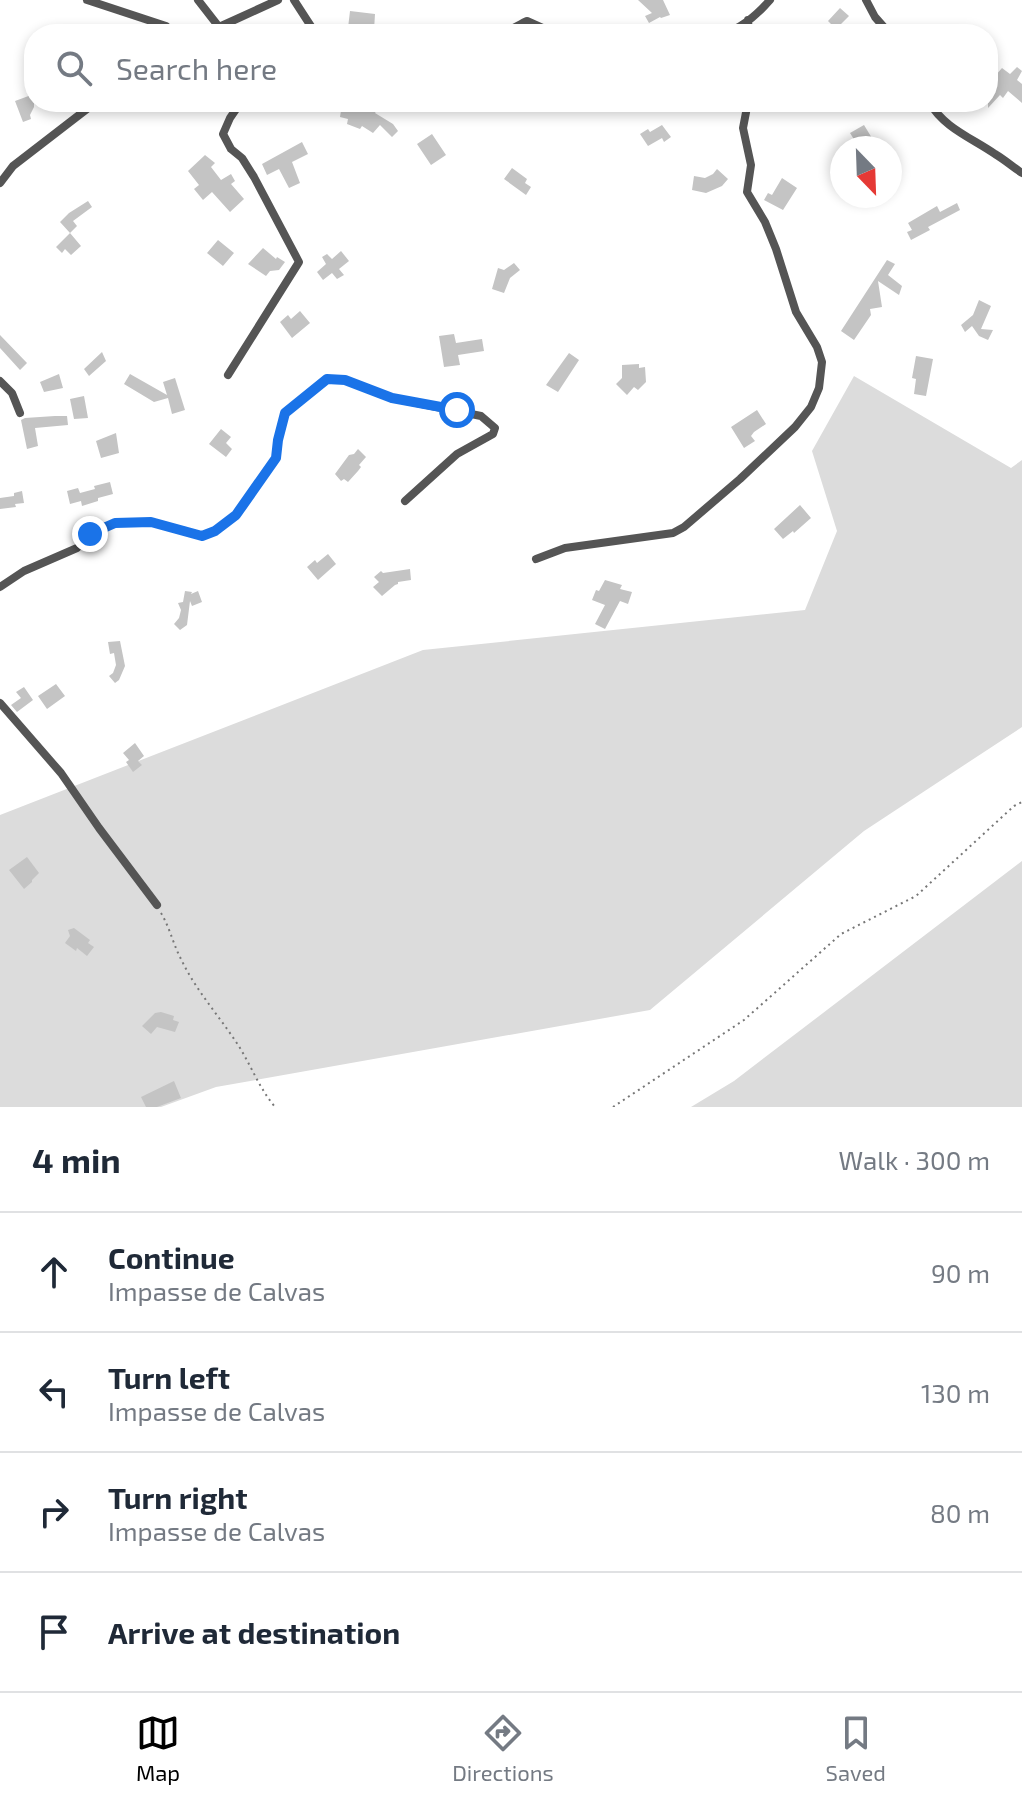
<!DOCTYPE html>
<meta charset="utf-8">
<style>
body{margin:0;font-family:"Exo 2",sans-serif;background:#f6f6f7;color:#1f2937}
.compass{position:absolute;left:830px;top:136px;width:72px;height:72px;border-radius:50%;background:#fff;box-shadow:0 4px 12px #0003;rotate:157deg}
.stop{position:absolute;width:24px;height:24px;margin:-18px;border:6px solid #1a73e8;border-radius:50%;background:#fff}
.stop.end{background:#1a73e8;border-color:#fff;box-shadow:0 2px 8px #0008}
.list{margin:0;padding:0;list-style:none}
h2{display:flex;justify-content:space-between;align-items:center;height:104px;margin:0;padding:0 32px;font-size:34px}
h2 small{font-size:26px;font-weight:400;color:#747a83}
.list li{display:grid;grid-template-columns:52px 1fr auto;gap:24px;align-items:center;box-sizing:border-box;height:120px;padding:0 32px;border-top:2px solid #e0e1e3}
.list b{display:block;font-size:30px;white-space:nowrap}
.list p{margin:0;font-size:26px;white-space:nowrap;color:#747a83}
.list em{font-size:26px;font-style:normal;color:#747a83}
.icon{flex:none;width:44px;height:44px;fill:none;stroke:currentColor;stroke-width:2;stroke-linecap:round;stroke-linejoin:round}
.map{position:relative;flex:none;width:1022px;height:1107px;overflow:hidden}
.search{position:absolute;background:#fff;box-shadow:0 4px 12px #0003;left:24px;right:24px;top:24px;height:88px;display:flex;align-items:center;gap:20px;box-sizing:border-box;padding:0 28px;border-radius:32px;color:#747a83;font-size:30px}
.sheet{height:584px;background:#fff}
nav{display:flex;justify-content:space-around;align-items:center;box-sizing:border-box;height:112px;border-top:2px solid #e0e1e3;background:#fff;font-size:22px;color:#747a83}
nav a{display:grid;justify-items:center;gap:4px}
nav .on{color:#000}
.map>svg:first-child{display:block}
.green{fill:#dcdcdc}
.building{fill:#c4c4c4}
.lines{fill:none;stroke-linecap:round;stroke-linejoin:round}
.path{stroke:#777;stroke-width:2;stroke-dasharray:2 4;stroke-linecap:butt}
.street{stroke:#555;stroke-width:8}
.route{stroke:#1a73e8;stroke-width:10}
</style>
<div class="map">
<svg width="1022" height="1107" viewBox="0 0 1022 1107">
<rect width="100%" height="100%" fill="#fff"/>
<!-- green -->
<path class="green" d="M854 376 1011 468 1022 460V727L864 831 650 1010 216 1087 161 1107H0V815L423 650 805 610 837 531 812 451Z
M1022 861V1107H691L734 1081Z"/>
<!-- building -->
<path class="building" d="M638 0H663L670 15 661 18 660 17 649 23 645 16 652 13Z
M840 8 849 16 836 29 828 21Z
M350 11 375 14 374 30 348 28Z
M1017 67 1022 71 1017 80 1022 84V103L1008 91 1003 98 1000 95 988 108V84L1002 68 1010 74Z
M34 94V107L30 115 31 119 23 122 15 101Z
M351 102H365L373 105 378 108 375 113 393 124 398 131 392 137 380 125 373 133 362 126 360 129 347 124 348 119 340 117 342 104 351 105Z
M662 125 671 137 664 142 662 138 648 146 640 134 648 129 650 132Z
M864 125 878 148H845L855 141 850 133Z
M432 134 446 155 431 165 417 144Z
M302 142 308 154 292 162 300 183 289 188 279 169 267 175 262 164Z
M205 155 215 163 211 167 221 180 231 174 235 181 231 184 244 199 230 212 212 192 203 200 194 189 199 185 188 171Z
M512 168 527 179 525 183 531 187 526 195 504 179Z
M717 169 728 179 722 186 706 193 692 190 694 176 705 178 713 174Z
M782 178 797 188 783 210 764 200 768 193 772 195Z
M88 201 92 207 73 221 77 226 70 233 60 222 69 213Z
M957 203 960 210 928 227 930 230 911 240 907 232 912 230 908 223 937 206 940 212Z
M70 233 81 246 71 255 65 249 62 253 56 247Z
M218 240 234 253 223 266 207 253Z
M263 248 276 259 277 257 285 262 279 270 270 271 266 276 248 264Z
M341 251 349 261 339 269 344 275 337 279 332 273 323 280 317 272 326 264 322 257 327 254 332 259Z
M887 260 895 264 888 275 902 286 899 295 878 281 882 307 870 309 871 315 854 340 841 331Z
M514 263 520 270 510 278 504 293 492 289 498 268 504 270Z
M979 300 991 306 981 329 993 330 988 340 979 336 972 326 965 332 961 325 973 315Z
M300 311 310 323 292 338 280 322 288 315 291 319Z
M454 334 456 343 482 339 484 351 458 355 460 365 444 367 439 336Z
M0 335 27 363 20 370 0 348Z
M102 352 106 361 89 376 84 369Z
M569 353 579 360 558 392 546 385Z
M916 356 933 359 926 396 914 394 916 379 912 378Z
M639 364V368L645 367 646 382 638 390 634 387 627 395 616 384 622 378V365Z
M59 374 63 388 44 392 40 382Z
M130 374 167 395 163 382 175 378 185 410 172 414 168 398 154 402 124 384Z
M84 396 88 418 74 419 70 399Z
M757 410 766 424 754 432 751 436 755 441 744 448 731 427Z
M55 416H67L68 425 35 428 38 446 27 449 21 420 25 418Z
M221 429 231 437 226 443 232 449 226 457 209 444Z
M116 433 119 453 101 458 96 441Z
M358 449 366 457 359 465 361 467 358 471 348 482 344 479 341 481 335 474 349 455 354 454Z
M110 482 113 494 98 498V501L82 506 81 501 70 504 67 491 78 488 80 493 95 489 94 486Z
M22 491 24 503 15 504 16 507 0 509V498L14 496V493Z
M800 505 811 518 794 533 793 531 783 539 774 529Z
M328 554 336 564 318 580 307 567 315 560 317 563Z
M410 569 411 580 398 582V584L395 585 382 596 373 587 379 582 374 577 381 571 383 573Z
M605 580 622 585 620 589 632 592 628 604 620 601 605 629 595 624 605 605 592 600 596 590 599 591Z
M185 591 192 592 191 594 198 591 202 602 192 606 190 601 187 625 180 630 174 624 179 618 181 610 178 603 183 602Z
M120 641 125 666 119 680 115 683 109 676 113 673 116 665 114 653 110 654 108 642Z
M56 684 65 696 47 709 38 696Z
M24 687 33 700 17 712 11 705 21 698 16 692Z
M135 743 144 756 138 761 142 765 133 772 126 762 129 760 123 753Z
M27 857 39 873 32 880V882L24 889 9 870Z
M74 928 90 940 88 943 94 947 87 956 77 948 76 951 65 943 70 936 68 930Z
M161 1012 174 1016 173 1020 179 1022 175 1032 157 1027 151 1034 142 1026 155 1013Z
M174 1081 181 1098 157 1107H146L141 1097Z"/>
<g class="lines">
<!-- path -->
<path class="path" d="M161 913C170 928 173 944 181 959 196 991 221 1018 240 1048 252 1068 260 1089 275 1107
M613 1107 744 1020 841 934 916 896 1014 806 1022 802"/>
<!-- street -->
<path class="street" d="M87 0 166 26 175 34
M198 0 219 27
M294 0 316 34
M866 0 875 17 890 34
M748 20 749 34
M190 34 219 27 278 0
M412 34C440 23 468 36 497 34 507 33 518 25 527 21L556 34
M723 34C742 28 757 15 770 0
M929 102C944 128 972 138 995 154 1005 160 1013 167 1022 173
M0 183 13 166 96 102
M228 375 299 262 254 177 242 158 231 149 223 134 230 118 241 102
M0 381 12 393 20 413
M536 559 565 548 673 533 684 527 740 479 795 427 811 407 819 388 822 362 817 347 796 312 776 249 765 222 747 192 751 165 743 128 748 102
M0 587 24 571 77 548 90 534 115 523 151 522 202 536 215 531 236 515 276 458 278 440 285 413 327 379 345 380 392 398 481 416 495 428 493 434 457 454 405 501
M0 703 61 773 99 828 157 905"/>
</g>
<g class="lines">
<!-- route -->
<path class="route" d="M90 534 115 523 151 522 202 536 215 531 236 515 276 458 278 440 285 413 327 379 345 380 392 398 457 410"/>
</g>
</svg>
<svg class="compass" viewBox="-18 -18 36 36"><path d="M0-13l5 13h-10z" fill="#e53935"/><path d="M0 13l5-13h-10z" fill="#747a83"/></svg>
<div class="stop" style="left:457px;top:410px"></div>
<div class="stop end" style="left:90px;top:534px"></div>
<div class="search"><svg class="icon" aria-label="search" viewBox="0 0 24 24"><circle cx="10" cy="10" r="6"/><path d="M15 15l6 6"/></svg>Search here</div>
</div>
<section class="sheet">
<h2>4 min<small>Walk · 300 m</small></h2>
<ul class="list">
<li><svg class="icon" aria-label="ahead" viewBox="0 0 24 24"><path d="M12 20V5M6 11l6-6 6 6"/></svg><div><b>Continue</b><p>Impasse de Calvas</p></div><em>90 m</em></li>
<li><svg class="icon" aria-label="left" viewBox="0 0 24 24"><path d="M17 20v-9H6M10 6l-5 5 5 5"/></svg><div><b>Turn left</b><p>Impasse de Calvas</p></div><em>130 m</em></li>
<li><svg class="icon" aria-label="right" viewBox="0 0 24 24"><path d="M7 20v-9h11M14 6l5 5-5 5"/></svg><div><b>Turn right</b><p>Impasse de Calvas</p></div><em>80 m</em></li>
<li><svg class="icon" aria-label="arrive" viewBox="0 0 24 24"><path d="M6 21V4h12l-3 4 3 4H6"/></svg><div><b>Arrive at destination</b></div></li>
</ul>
</section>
<nav>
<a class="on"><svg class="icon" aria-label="map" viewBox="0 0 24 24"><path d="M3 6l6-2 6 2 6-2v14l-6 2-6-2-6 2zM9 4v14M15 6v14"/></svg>Map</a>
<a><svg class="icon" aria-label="directions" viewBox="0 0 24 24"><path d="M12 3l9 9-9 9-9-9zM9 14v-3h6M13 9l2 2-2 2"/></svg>Directions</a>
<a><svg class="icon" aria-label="saved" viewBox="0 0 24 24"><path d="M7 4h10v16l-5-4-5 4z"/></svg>Saved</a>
</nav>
